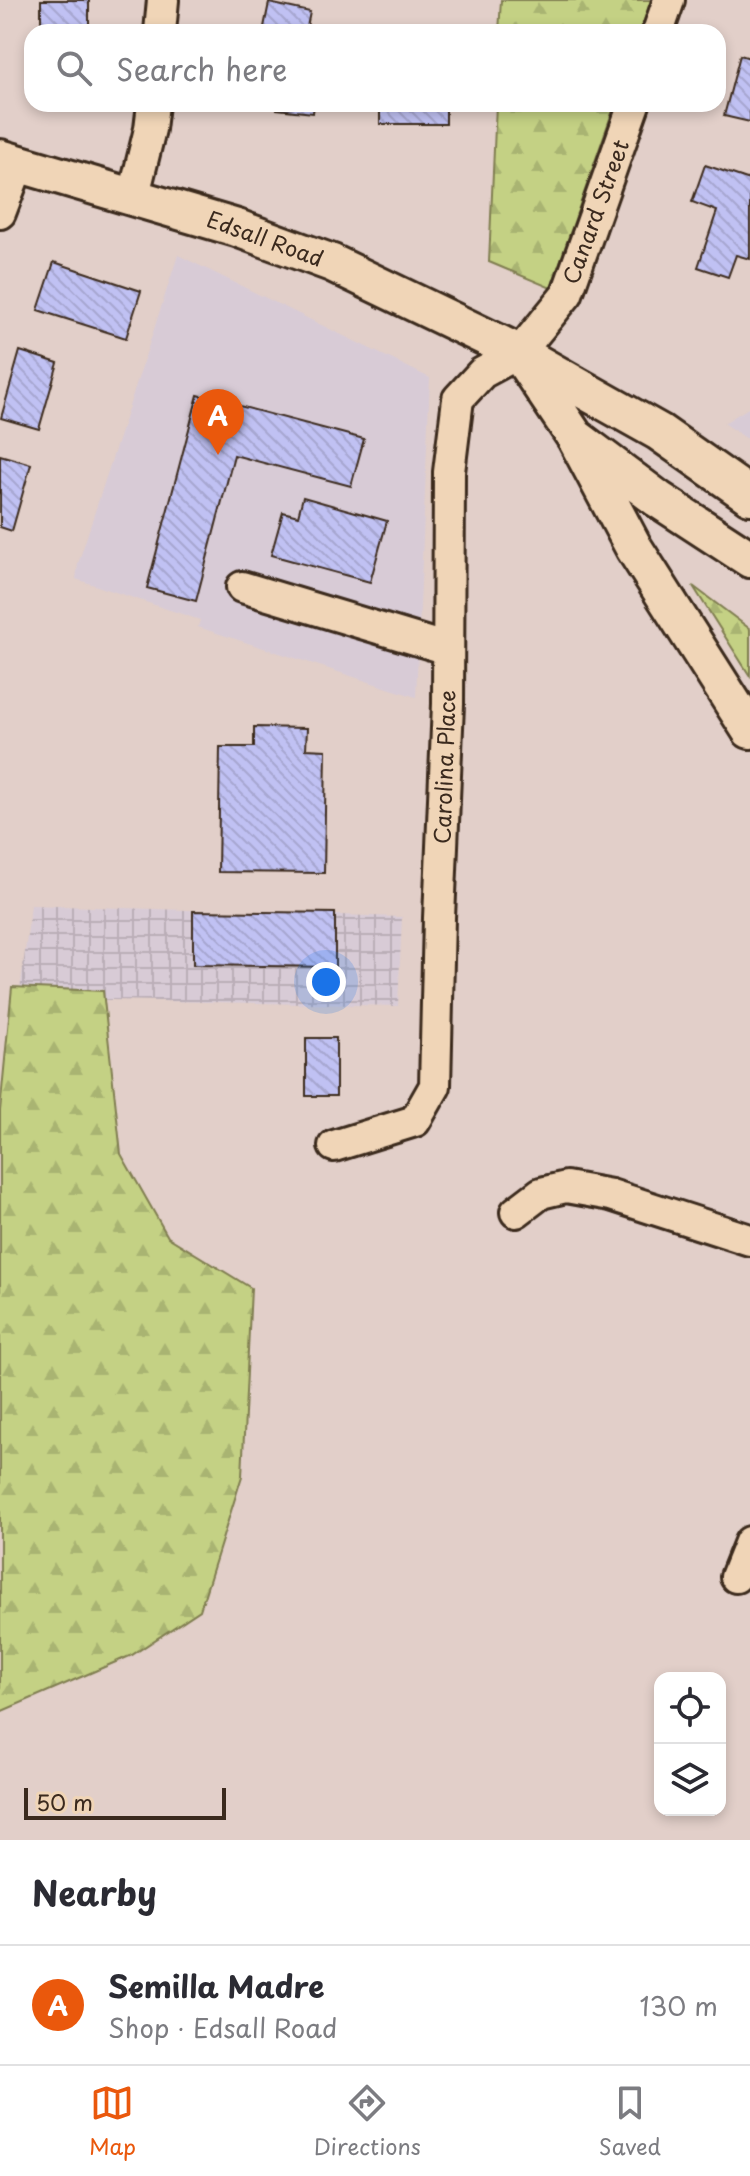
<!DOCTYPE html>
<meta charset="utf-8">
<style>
body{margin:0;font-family:"Playpen Sans",sans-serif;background:#f2f2f3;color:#2b2b33}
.controls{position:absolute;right:24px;bottom:24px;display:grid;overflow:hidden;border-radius:16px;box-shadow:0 4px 12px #0003}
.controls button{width:72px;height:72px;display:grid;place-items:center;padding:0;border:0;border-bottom:2px solid #e1e1e2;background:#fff;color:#2b2b33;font:40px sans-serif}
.scale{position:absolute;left:24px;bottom:20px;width:202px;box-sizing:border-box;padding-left:8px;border:4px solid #3b2a1e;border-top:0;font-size:22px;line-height:28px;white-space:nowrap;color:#3b2a1e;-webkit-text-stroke:6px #f0d5b7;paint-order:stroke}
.you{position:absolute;left:326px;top:982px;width:28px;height:28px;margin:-20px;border:6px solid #fff;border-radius:50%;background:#1a73e8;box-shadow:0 0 0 12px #1a73e833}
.badge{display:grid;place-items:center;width:52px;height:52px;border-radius:50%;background:#ea580c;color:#fff;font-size:26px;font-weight:700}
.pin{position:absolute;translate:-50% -66px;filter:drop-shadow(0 2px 4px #0008)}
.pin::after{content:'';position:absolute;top:42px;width:28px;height:24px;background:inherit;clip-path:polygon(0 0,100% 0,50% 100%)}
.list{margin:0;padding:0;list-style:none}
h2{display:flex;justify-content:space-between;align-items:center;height:104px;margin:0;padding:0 32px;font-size:34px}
h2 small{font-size:26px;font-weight:400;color:#7c7c81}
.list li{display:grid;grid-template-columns:52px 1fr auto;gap:24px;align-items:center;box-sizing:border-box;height:120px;padding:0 32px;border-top:2px solid #e1e1e2}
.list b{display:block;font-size:30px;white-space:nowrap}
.list p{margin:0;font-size:26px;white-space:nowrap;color:#7c7c81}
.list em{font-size:26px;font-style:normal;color:#7c7c81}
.icon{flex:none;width:44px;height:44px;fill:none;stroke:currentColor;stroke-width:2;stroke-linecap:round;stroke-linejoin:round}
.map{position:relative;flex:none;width:750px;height:1840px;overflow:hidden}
.search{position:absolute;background:#fff;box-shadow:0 4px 12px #0003;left:24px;right:24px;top:24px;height:88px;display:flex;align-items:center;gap:20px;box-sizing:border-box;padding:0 28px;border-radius:24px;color:#7c7c81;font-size:30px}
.sheet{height:224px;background:#fff}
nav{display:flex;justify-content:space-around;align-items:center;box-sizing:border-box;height:112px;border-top:2px solid #e1e1e2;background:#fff;font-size:22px;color:#7c7c81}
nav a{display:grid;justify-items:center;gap:4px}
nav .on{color:#ea580c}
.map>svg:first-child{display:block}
.built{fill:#d8cbd6}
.industrial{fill:url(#industrial-grid)}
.forest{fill:url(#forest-firs);stroke:#807e51;stroke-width:2}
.building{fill:url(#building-back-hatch);stroke:#3b2a1e;stroke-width:2}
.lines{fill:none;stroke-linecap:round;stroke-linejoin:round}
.minor-casing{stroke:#3b2a1e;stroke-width:36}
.major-casing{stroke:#3b2a1e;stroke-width:42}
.minor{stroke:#f0d5b7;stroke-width:30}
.major{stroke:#f0d5b7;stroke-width:36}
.labels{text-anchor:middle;stroke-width:6;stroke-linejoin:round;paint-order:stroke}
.street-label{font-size:22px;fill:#3b2a1e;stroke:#f0d5b7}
</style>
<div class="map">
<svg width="750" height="1840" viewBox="0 0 750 1840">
<defs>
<pattern id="industrial-grid" width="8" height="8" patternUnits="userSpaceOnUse" patternTransform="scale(2)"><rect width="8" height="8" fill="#d8cbd6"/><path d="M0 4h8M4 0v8" fill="none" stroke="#baaeb7"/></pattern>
<pattern id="forest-firs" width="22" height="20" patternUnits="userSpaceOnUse" patternTransform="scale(2)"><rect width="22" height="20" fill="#c4d184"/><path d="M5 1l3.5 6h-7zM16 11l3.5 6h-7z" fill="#a9b472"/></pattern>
<pattern id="building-back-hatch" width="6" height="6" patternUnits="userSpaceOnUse" patternTransform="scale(2)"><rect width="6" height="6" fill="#c0c1f3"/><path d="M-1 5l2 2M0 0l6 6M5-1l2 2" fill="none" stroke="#a6a6d0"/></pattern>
</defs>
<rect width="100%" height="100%" fill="#e2cfc9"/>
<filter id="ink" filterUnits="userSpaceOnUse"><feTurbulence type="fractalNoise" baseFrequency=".0125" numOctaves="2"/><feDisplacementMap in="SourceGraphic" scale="16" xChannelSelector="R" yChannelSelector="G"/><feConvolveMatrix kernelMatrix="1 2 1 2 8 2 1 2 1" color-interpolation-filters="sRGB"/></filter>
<g filter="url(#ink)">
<!-- built -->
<path class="built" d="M178 255 430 378 416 697 198 627 200 620 76 579 78 564Z
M750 407V441L724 423Z"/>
<!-- industrial -->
<path class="industrial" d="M31 905 402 917 398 1006 19 998Z"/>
<!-- forest -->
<path class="forest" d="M501 0H651L640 32H499Z
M496 104H615L551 288 489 262Z
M693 586 750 629V676Z
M12 987 103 991 121 1154 168 1237 251 1288 242 1476 200 1610 132 1655 0 1712V1111Z"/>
<!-- building -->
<path class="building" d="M41 0H89V32H41Z
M269 3 310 12 306 32H263Z
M740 55 750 58V122L724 116Z
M277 104H314L313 113 277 109Z
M380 104H446V124H380Z
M705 165 750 180V259L736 255 728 277 698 267 717 211 692 202Z
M54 262 141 291 126 338 38 310Z
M20 351 58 363 39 429 1 418Z
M198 395 364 439 351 486 234 455 196 601 147 588Z
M0 455 31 464 12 531 0 527Z
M303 497 387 521 370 582 271 555 283 512 298 516Z
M254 727 307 728 306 749 326 750 324 873 218 872 220 747H254Z
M193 911 335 913V967L193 965Z
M306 1038H336V1096H306Z"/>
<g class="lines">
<!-- minor casing -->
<g class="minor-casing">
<path id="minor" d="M160 32 163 0
M658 32 669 0
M134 195 150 129 153 104
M0 213 19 163
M242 587 448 649
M334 1146 415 1121 435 1086 439 918 448 704 449 472 458 399 482 373 519 353 567 294 634 104
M516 1212 541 1193 566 1187 611 1195 750 1240
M736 1577 750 1542"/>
</g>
<!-- major casing -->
<g class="major-casing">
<path id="major" d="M0 158 237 228 332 263 519 353 593 395 659 432 750 496
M522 358 575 437 658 499 750 559
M575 437 634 548 750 730"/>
</g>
<!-- minor -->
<use href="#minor" class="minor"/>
<!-- major -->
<use href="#major" class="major"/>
</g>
</g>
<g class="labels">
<!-- street labels -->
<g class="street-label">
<text transform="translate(596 212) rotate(-70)" y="8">Canard Street</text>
<text transform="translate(265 239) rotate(20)" y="8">Edsall Road</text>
<text transform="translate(445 767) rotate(-88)" y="8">Carolina Place</text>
</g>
</g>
</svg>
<div class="controls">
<button><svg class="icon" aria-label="locate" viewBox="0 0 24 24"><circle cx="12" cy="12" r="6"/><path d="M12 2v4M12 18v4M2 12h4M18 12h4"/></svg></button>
<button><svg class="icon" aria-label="layers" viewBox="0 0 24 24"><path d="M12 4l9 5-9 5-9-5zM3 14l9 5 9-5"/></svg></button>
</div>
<div class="scale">50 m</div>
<div class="you"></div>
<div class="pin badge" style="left:218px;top:455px">A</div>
<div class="search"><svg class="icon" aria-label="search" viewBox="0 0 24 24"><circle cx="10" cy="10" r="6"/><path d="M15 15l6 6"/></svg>Search here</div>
</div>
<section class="sheet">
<h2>Nearby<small></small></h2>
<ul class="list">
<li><span class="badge">A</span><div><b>Semilla Madre</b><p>Shop · Edsall Road</p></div><em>130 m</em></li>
</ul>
</section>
<nav>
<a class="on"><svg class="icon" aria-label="map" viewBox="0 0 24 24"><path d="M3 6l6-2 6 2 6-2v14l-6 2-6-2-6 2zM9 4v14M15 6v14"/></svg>Map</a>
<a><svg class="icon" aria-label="directions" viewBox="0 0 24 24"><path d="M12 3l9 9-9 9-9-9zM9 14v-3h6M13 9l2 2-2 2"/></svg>Directions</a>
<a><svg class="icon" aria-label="saved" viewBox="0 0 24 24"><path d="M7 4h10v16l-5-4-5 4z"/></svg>Saved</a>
</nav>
